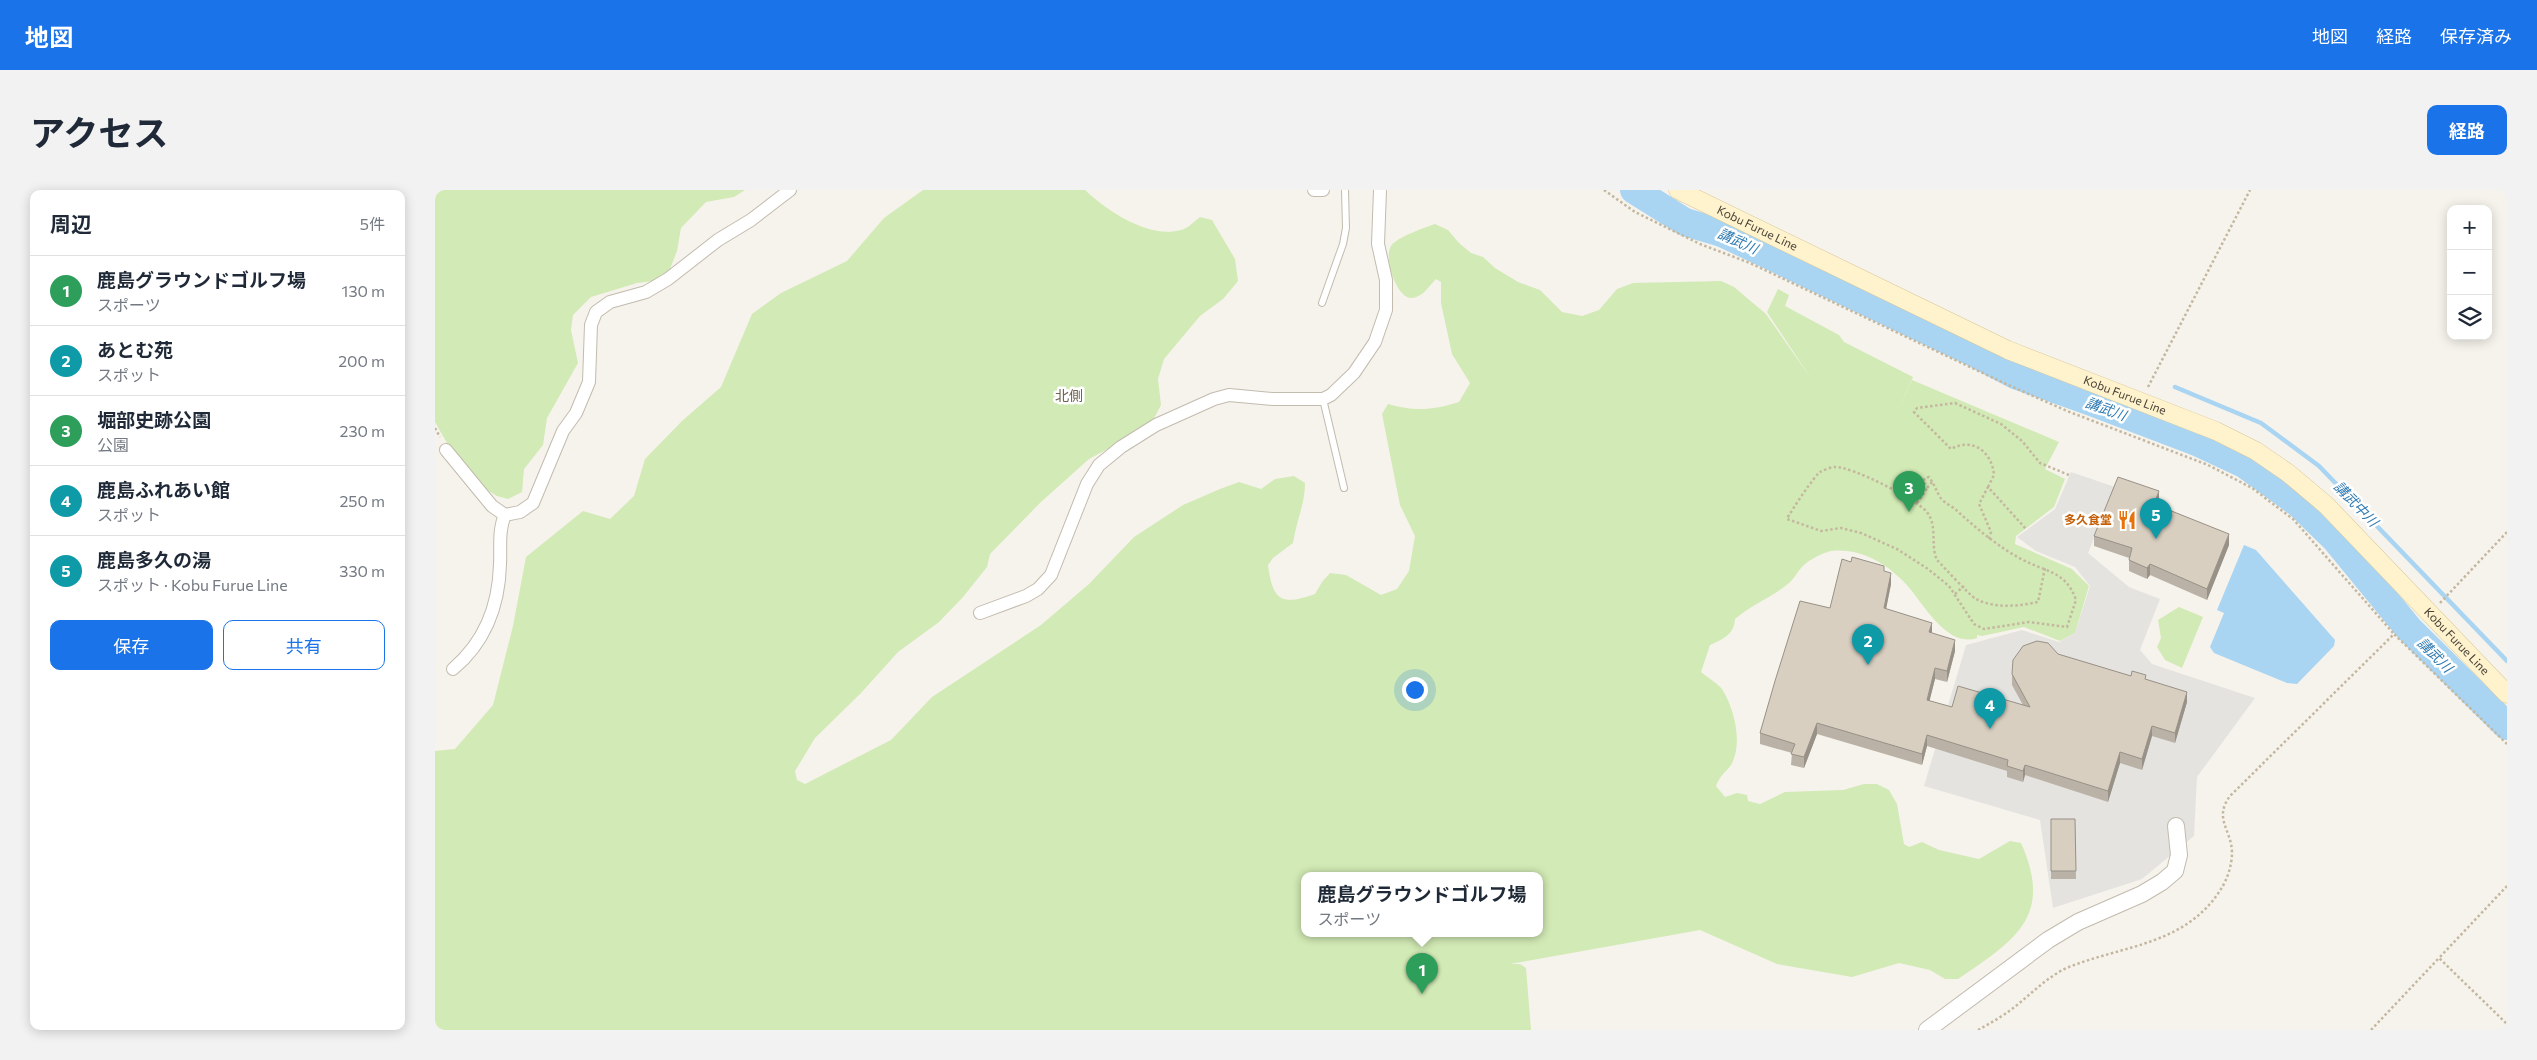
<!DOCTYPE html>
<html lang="ja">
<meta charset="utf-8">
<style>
body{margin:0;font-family:Commissioner,"Noto Sans JP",sans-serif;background:#f2f2f3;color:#1f2937}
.controls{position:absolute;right:15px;top:15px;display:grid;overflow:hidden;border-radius:10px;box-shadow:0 2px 12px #0003}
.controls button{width:45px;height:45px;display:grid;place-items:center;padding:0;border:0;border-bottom:1px solid #e0e1e3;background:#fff;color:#1f2937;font:25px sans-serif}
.you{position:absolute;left:979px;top:499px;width:18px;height:18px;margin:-12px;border:4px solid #fff;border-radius:50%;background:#1a73e8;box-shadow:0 0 0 8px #1a73e833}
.badge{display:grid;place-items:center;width:32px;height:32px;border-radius:50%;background:#1a73e8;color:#fff;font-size:16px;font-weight:700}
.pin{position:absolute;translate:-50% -41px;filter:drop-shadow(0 1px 2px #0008)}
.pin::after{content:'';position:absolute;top:26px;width:18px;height:15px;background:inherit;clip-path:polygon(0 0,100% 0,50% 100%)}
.popup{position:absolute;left:866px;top:682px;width:242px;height:65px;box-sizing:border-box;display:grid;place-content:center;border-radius:10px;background:#fff;filter:drop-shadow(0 1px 4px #0005);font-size:16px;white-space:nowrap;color:#747a83}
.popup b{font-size:19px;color:#1f2937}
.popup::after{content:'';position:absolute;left:50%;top:100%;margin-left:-10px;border:10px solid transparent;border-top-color:#fff}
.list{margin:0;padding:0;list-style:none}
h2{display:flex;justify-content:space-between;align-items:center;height:65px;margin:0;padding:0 20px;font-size:21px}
h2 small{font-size:16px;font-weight:400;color:#747a83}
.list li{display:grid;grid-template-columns:32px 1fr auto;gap:15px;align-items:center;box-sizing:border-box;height:70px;padding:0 20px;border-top:1px solid #e0e1e3}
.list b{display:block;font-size:19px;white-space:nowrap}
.list p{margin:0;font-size:16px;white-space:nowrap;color:#747a83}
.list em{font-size:16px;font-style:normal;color:#747a83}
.actions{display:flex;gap:10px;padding:15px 20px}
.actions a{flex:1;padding:11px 0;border:1px solid #1a73e8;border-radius:10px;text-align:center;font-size:18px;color:#1a73e8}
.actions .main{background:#1a73e8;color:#fff}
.icon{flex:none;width:28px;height:28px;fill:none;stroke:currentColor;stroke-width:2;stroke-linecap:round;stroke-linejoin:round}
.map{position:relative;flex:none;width:2072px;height:840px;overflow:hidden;border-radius:10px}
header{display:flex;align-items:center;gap:30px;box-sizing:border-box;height:70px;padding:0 25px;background:#1a73e8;color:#fff}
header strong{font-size:24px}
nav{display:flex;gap:28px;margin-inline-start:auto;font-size:18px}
.intro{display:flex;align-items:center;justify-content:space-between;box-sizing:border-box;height:120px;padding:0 30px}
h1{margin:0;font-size:35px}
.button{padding:12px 22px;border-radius:10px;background:#1a73e8;color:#fff;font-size:18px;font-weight:700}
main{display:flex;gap:30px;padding:0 30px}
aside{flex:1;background:#fff;border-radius:10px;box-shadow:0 2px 12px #0003}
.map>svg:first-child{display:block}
.green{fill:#d2eab5;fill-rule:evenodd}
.parking{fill:#e5e3e0}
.water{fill:#a9d4f2}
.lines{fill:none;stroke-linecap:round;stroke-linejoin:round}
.stream{stroke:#a9d4f2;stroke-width:4.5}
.river{stroke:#a9d4f2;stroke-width:28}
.service-casing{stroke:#c2bbae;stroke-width:8}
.minor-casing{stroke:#c2bbae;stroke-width:14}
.tertiary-casing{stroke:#c2bbae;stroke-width:18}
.secondary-casing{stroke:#d6c79b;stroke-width:19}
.path{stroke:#c4b79f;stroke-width:2.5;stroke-dasharray:2.5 2.5;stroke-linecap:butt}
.service{stroke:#fff;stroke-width:6}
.minor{stroke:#fff;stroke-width:12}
.tertiary{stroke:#fff;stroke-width:16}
.secondary{stroke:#fff3cd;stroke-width:18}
.wall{fill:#bab2a6}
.shaded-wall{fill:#979187}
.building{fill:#d8cfc1;stroke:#979187}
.labels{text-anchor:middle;stroke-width:5;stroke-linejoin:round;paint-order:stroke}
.street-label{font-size:12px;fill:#4b4439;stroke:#fff}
.food-label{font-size:12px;font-weight:bold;fill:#c56008;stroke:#fff;text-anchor:end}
.water-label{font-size:14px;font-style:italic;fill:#2e7ab2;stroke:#fff}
.neighbourhood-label{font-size:14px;fill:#6e6250;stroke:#fff}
</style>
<header>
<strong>地図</strong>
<nav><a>地図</a><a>経路</a><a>保存済み</a></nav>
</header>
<div class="intro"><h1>アクセス</h1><a class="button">経路</a></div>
<main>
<aside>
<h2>周辺<small>5件</small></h2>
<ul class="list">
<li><span class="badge" style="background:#2e9e5b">1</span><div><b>鹿島グラウンドゴルフ場</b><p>スポーツ</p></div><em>130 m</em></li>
<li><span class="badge" style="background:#0f9aa8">2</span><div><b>あとむ苑</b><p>スポット</p></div><em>200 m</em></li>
<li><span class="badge" style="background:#2e9e5b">3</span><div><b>堀部史跡公園</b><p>公園</p></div><em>230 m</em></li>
<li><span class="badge" style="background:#0f9aa8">4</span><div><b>鹿島ふれあい館</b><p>スポット</p></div><em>250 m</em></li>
<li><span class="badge" style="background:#0f9aa8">5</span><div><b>鹿島多久の湯</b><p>スポット · Kobu Furue Line</p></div><em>330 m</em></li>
</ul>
<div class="actions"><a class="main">保存</a><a>共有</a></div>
</aside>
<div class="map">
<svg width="2072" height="840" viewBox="0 0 2072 840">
<rect width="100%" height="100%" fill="#f6f3ec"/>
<!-- green -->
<path class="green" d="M0 0H310L299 7 271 12 246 38 242 61 235 79 219 91 202 93 156 107 138 125 136 140 143 173 112 228 108 255 89 279 87 302 73 309 62 306 44 295 21 269 0 232Z
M488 0H650C672 21 714 49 746 40 752 39 760 31 765 27L777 30 800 69 803 91 788 109 765 126 729 169 723 189 726 215 715 236 654 269 606 312 555 364 552 377 528 407 504 432 463 462 426 503 380 548 360 581 362 590 370 594 456 550 497 507 606 435 654 394 699 347 748 315 785 299 804 292 826 299 840 289 859 286 870 293C870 314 861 332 858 353L838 368 833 375C838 411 846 416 880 404L887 392 895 383 911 385 946 405 962 399 974 381 980 346 965 315 947 224 953 214C979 222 999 220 1024 212L1035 193 1017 164 1006 113V92L1001 89C994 96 988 107 977 108 962 109 948 68 956 56 962 47 989 38 1000 34L1013 40 1024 53 1036 63 1048 67 1060 78 1083 92 1105 100 1127 122 1147 126 1164 120 1182 99 1198 93 1286 91 1299 97 1331 124 1377 190 1332 122 1343 99 1354 105 1350 116 1404 145 1409 152 1478 187 1459 230 1477 190 1624 252 1610 279 1630 289 1619 317 1581 346 1580 354 1637 379 1654 396 1640 443 1625 451 1589 437 1547 446 1542 445V448C1510 459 1486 408 1468 391 1449 372 1424 358 1396 361 1389 362 1374 370 1369 375 1363 380 1360 388 1354 393 1338 407 1317 414 1300 429 1299 445 1288 449 1275 455L1266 482C1272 487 1282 493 1287 499 1299 518 1307 550 1298 571 1295 580 1286 582 1281 596L1290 607 1302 603 1312 605 1313 611 1325 614 1350 602 1408 600 1429 594H1442L1454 600 1462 614 1469 654 1474 657 1487 652 1504 660 1544 669 1575 651 1586 653C1619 727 1580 750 1523 789H1510L1495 780 1464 773 1417 787 1342 774 1265 740 1075 774H1085L1091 778 1096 840H0V561L20 559 58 515 78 436 91 367 148 321 175 329 199 306 210 269 247 231 286 197 317 124 346 103 412 71 449 28ZM870 685H1104V743H870Z
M1744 417 1768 427 1747 478 1730 470 1722 457 1726 448 1723 430Z"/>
<!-- parking -->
<path class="parking" d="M1636 282 1680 297 1653 363 1694 397 1725 409 1705 460 1717 474 1820 508 1762 587 1759 646 1707 689 1618 718 1605 630 1489 596 1531 455 1587 440 1624 452 1640 443 1655 396 1640 377 1601 361 1582 347 1620 319Z"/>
<!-- water -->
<path class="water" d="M1809 355 1821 360 1900 450 1899 456 1862 494 1852 493 1779 463 1775 457 1789 423 1782 420Z"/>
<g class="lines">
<!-- stream -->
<path class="stream" d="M1740 197 1826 233 1884 276 2072 471"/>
<!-- river -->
<path class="river" d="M1199 0 1250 32 1287 43 1535 161 1580 185 1651 210 1764 253 1809 274 1864 314 1901 350 1974 439 2072 536"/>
<!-- service casing -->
<g class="service-casing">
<path id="service" d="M887 113 908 54 911 38 910 0
M888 209 909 298"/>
</g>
<!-- minor casing -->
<g class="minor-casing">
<path id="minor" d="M879 0H888
M11 260 57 316 70 325 85 322 98 313 128 241 141 223 154 192 156 135 161 122 175 112 211 102 233 89 283 50 316 30 355 0
M545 423 591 406 603 399 616 385 652 294 664 275 686 257 721 235 779 209 794 205 838 209H888L896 205 919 183 940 152 951 120V90L943 54 945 0
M18 479C50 452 64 416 65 374 66 358 63 341 70 325"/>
</g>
<!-- tertiary casing -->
<g class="tertiary-casing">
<path id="tertiary" d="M1492 840 1613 750 1643 732 1707 704 1727 692 1740 681 1744 665 1741 636"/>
</g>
<!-- secondary casing -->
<g class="secondary-casing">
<g id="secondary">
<path id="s1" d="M1243 0 1573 160 1781 241 1821 261 1853 283 1891 315 2072 504"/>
</g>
</g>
<!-- path -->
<path class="path" d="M1169 0 1200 22 1265 54 1315 73 1571 194 1632 221 1773 275 1817 298 1858 329 1959 444
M1713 197 1815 0
M0 238 5 247
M1497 292 1493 297 1488 292 1490 288 1494 287C1499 294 1501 300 1505 307 1508 312 1516 316 1520 319 1541 338 1563 357 1588 370 1611 382 1631 381 1641 410L1632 437 1594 432 1549 439 1539 434 1514 396 1493 379 1462 359 1426 343 1406 338 1386 341 1352 329C1355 322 1381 284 1385 282 1389 280 1396 277 1400 277 1416 276 1481 309 1492 322 1503 337 1495 355 1502 370 1510 378 1533 404 1541 409 1560 419 1584 416 1603 412L1610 378
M1553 297 1559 285C1557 262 1538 247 1516 259L1479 222 1482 218 1520 213 1566 234 1587 251 1605 273 1634 285
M1482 313 1493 297
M1554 349 1556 342 1544 314 1553 297 1591 339
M1520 404 1529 396
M2005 413 2072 342
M2072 696 2004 768 2072 834
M1543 840C1552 835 1561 830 1570 824 1591 810 1610 787 1634 777 1689 755 1751 755 1786 699 1792 690 1797 675 1797 663 1797 640 1778 629 1795 606L1959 444 2072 554
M1936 840 2004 768"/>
<!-- service -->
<use href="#service" class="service"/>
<!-- minor -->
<use href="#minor" class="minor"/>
<!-- tertiary -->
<use href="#tertiary" class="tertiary"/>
<!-- secondary -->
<use href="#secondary" class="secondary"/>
</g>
<!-- wall -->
<path class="wall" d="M1724 312 1723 315 1794 355 1772 410 1715 385 1712 389 1694 381V368L1659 356V346Z
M1416 372 1449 381 1456 394 1451 419 1497 443 1520 461 1512 492 1500 489 1494 511 1517 517 1588 515 1577 495V484L1623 464 1696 486 1711 489 1752 512 1740 553 1717 546 1707 580 1685 573 1673 612 1590 585 1588 592 1572 587V581L1492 556 1487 575 1382 544 1369 578 1356 575 1357 563 1325 554V543L1395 418Z
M1616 629H1640L1641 689H1616Z"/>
<!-- shaded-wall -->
<path class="shaded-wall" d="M1724 301V312L1719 325V314Z
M1794 344V355L1772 410V399Z
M1715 374V385L1712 389V378Z
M1456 383V394L1449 429V418Z
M1497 433V443L1494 442Z
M1520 450V461L1512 492V481Z
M1500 478V489L1492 521V510Z
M1752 502V512L1740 553V543Z
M1382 533V544L1369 578V567Z
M1717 536V546L1707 580V569Z
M1492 545V556L1487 575V564Z
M1685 562V573L1673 612V601Z
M1590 575V585L1588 592V581Z"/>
<!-- building -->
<path class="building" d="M1683 287 1724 301 1719 314 1794 344 1772 399 1715 374 1712 378 1694 370 1697 358 1659 346Z
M1417 367 1449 376V381L1456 383 1449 418 1497 433 1494 442 1520 450 1512 481 1500 478 1492 510 1517 517 1523 496 1595 517 1577 484 1578 470 1588 456 1602 451 1613 453 1623 464 1696 486 1697 481 1711 485 1710 489 1752 502 1740 543 1717 536 1707 569 1685 562 1673 601 1590 575 1588 581 1572 576 1573 570 1492 545 1487 564 1382 533 1369 567 1356 564 1360 554 1325 543 1340 491 1365 411 1395 418 1407 369 1416 372Z
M1616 629H1640L1641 681H1616Z"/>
<!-- icons -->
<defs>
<g id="restaurant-bare" transform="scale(1.5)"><path d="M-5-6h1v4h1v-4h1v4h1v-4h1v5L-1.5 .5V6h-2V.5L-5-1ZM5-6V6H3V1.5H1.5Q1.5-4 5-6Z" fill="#e8710a" stroke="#fff" stroke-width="2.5" paint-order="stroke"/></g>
</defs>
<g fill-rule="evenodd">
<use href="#restaurant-bare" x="1692" y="330"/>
</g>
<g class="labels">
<!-- street labels -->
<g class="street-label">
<text dy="4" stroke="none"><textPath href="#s1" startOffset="88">Kobu Furue Line</textPath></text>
<text dy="4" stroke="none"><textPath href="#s1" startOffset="492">Kobu Furue Line</textPath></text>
<text dy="4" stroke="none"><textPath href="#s1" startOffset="912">Kobu Furue Line</textPath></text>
</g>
<!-- food labels -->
<g class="food-label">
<text x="1677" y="334">多久食堂</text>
</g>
<!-- water labels -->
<g class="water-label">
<text transform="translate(1303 51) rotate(24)" y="5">講武川</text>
<text transform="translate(1671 219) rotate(20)" y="5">講武川</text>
<text transform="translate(1921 314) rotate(46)" y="5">講武中川</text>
<text transform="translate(2000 465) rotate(45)" y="5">講武川</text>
</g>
<!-- neighbourhood labels -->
<g class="neighbourhood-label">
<text x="634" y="211">北側</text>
</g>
</g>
</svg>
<div class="controls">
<button>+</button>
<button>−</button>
<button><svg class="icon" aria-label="layers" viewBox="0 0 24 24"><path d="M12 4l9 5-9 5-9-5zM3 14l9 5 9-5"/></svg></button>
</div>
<div class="you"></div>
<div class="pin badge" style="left:987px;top:804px;background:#2e9e5b">1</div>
<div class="popup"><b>鹿島グラウンドゴルフ場</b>スポーツ</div>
<div class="pin badge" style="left:1433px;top:475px;background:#0f9aa8">2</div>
<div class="pin badge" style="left:1474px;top:322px;background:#2e9e5b">3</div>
<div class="pin badge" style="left:1555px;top:539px;background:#0f9aa8">4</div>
<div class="pin badge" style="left:1721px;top:349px;background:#0f9aa8">5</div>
</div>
</main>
